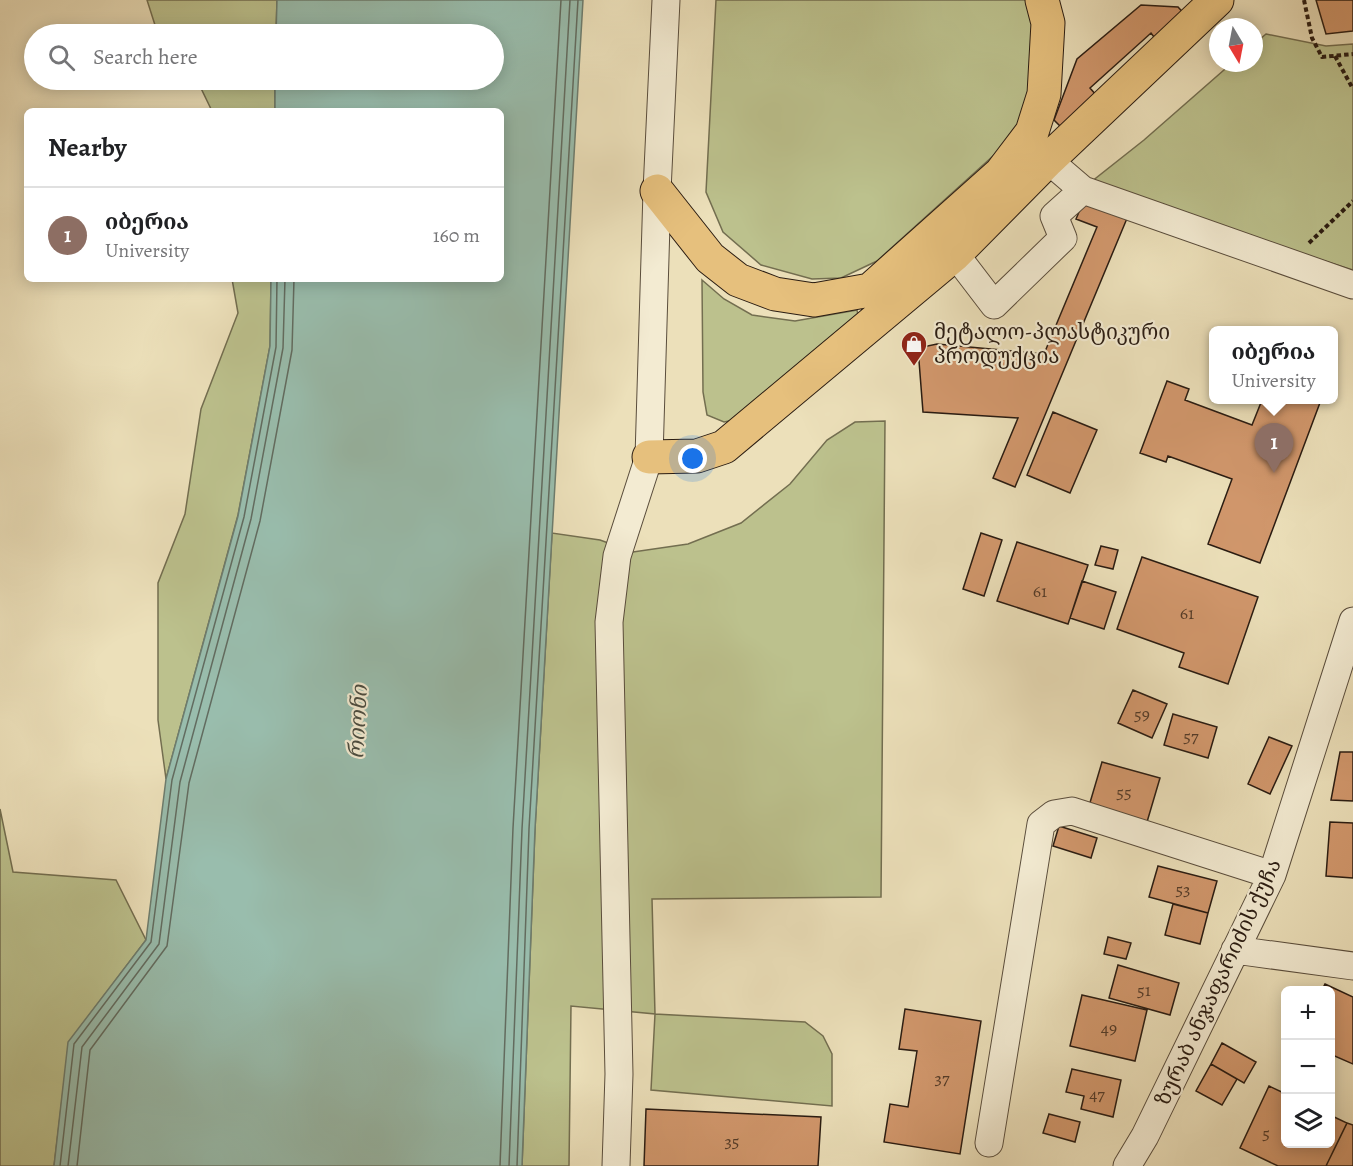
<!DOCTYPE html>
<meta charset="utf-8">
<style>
body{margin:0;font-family:Alegreya,"Noto Serif Georgian",serif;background:#f6f6f6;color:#202124}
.controls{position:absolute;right:18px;bottom:18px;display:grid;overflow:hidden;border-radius:9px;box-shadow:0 3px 15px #0003}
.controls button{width:54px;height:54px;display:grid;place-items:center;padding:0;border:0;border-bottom:2px solid #e0e0e0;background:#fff;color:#202124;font:30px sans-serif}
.compass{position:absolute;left:1209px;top:18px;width:54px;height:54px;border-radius:50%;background:#fff;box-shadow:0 3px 15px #0003;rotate:170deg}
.you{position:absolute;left:693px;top:459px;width:21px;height:21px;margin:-15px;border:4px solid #fff;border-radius:50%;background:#1a73e8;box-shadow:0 0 0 9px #1a73e833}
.badge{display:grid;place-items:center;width:39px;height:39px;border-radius:50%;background:#8f2418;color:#fff;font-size:20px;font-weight:700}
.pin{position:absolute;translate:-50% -50px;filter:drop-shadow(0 2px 3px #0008)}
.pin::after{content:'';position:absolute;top:32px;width:21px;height:18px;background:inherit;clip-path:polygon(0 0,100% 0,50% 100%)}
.popup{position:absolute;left:1209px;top:326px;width:129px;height:78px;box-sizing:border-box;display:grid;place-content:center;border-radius:9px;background:#fff;filter:drop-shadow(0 2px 4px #0005);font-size:20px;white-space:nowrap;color:#757577}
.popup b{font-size:22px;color:#202124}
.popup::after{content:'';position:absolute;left:50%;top:100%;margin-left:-12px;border:12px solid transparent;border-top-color:#fff}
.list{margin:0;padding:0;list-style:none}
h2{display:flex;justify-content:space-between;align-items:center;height:78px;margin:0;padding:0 24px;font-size:26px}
h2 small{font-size:20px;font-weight:400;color:#757577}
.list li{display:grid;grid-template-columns:39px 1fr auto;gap:18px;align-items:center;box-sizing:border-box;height:96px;padding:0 24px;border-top:2px solid #e0e0e0}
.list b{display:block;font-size:22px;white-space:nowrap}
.list p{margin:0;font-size:20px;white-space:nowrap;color:#757577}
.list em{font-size:20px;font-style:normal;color:#757577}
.icon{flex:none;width:33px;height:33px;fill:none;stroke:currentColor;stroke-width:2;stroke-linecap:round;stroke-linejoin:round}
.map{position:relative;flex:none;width:1353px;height:1166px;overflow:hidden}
.search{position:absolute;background:#fff;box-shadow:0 3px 15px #0003;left:24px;top:24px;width:480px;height:66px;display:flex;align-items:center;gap:15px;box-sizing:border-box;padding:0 21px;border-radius:33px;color:#757577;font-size:22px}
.panel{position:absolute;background:#fff;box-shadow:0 3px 15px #0003;left:24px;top:108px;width:480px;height:174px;border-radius:9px}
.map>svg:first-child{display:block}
.green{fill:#bcc18d;stroke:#736e50;stroke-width:1.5}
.water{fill:#99bdad;stroke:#6d7d6f;stroke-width:1.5}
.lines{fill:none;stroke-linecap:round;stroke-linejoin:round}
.shore{stroke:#626c60;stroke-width:1.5}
.building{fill:#d1976c;stroke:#2a1c12;stroke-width:1.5}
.minor-casing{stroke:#5a4d3c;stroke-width:29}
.major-casing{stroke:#2a1c12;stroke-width:35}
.path{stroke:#2a1c12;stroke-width:4;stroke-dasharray:4.5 3;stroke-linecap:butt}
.minor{stroke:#f3ebd2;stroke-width:27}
.major{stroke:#e6c07d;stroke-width:33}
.labels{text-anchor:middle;stroke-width:4.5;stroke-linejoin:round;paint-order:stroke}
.number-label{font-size:18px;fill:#543b28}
.poi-label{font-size:21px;fill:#2a1c12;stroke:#f3ebd2;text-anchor:start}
.street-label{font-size:21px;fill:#2a1c12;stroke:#f3ebd2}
.water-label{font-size:22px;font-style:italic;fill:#4b4c40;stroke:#f3ebd2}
</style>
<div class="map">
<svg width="1353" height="1166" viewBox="0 0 1353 1166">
<rect width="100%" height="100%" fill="#ece0ba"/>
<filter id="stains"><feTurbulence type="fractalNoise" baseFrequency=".00333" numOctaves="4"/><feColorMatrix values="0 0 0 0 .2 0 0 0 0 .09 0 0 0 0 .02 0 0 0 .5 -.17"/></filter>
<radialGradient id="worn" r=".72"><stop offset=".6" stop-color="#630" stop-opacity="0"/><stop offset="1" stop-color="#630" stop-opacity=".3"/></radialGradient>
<!-- green -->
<path class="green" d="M147 0H277L276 34H165L155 25Z
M716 0H1032L1039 30 1028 109 1004 146 877 261 841 278 812 279 761 265 723 232 706 192Z
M1266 34 1326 46 1353 44V270L1231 231 1091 182 1144 140 1232 63H1254V44Z
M197 80H275V111H212Z
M232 279H271L270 346 238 515 166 779 158 720V583L185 514 201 409 238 313Z
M702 280 724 299 752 315 795 321 857 310 859 320 744 418 724 422 707 415 703 392Z
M885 421 881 897 652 899 655 1014 805 1022 823 1036 832 1054V1106L651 1090 655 1014 571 1006 569 1166H522L535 829 552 533 600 540 633 552 688 544 741 523 790 484 827 440 855 422Z
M0 809 13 872 116 880 146 940 69 1042 54 1166H0Z"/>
<!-- water -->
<path class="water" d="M277 0H583L535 829 522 1166H54L68 1042 146 940 166 779 238 516 270 346 271 279H501V111H275V80H494V34H276Z"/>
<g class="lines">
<!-- shore -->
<path class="shore" d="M60 1166 74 1044 151 942 172 780 244 517 276 347 277 279
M68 1166 82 1047 159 944 180 782 251 519 283 348 285 279
M77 1166 90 1050 167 946 189 783 260 521 292 350 294 279
M500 1166 513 828 561 0
M509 1166 522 829 570 0
M517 1166 529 829 578 0"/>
</g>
<!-- building -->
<path class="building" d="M1316 0H1353V31L1326 34Z
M1141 5 1178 7 1190 20 1154 37 1151 33 1090 88 1097 96 1062 128 1054 120 1077 59Z
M1085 198 1128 216 1015 487 993 478 1018 418 923 412 918 348 937 344 1044 354 1097 227 1076 219Z
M1167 381 1189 389 1185 400 1252 425 1262 400H1321L1260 563 1208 544 1232 479 1168 456 1166 462 1140 453Z
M1053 412 1097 430 1070 493 1027 475Z
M981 533 1002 540 984 596 963 589Z
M1017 542 1088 565 1068 624 997 601Z
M1101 546 1118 550 1113 569 1095 565Z
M1142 557 1258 597 1228 684 1179 667 1184 653 1117 629Z
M1082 581 1116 592 1104 629 1070 618Z
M1133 690 1167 704 1152 738 1118 723Z
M1173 714 1217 727 1208 758 1164 745Z
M1269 737 1292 746 1270 794 1248 784Z
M1340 752H1353V801L1331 800Z
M1102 762 1160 778 1147 822 1089 806Z
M1330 822 1353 823V878L1326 876Z
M1059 826 1097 838 1091 858 1053 846Z
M1158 866 1217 881 1208 913 1149 897Z
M1173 904 1208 913 1200 944 1165 935Z
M1108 937 1131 943 1126 959 1104 954Z
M1118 965 1179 983 1170 1015 1109 998Z
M1325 984 1353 997V1064L1330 1054V990H1322Z
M1082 995 1147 1010 1135 1061 1070 1046Z
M905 1009 981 1021 960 1154 884 1142 890 1104 908 1107 917 1051 899 1049Z
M1222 1043 1256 1062 1244 1083 1211 1064Z
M1211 1064 1237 1079 1222 1105 1196 1091Z
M1072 1069 1121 1080 1113 1117 1081 1109 1084 1096 1066 1092Z
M1269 1086 1286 1094V1144H1330V1115L1347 1123 1326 1166H1278L1240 1148Z
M646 1109 821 1117 818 1166H644Z
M1049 1114 1080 1122 1075 1142 1043 1133Z
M1347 1123 1353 1125V1166H1326Z"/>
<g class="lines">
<!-- minor casing -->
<g class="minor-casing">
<path id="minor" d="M1048 160 1083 190
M955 254 994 305 1063 238 1054 216 1083 190 1353 285
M1235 950 1353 966
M989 1143 1041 824 1054 814 1072 811 1272 875
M616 1166 619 1074 609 622 617 556 649 457 657 191 666 0
M1127 1166 1145 1136 1272 875 1353 621"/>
</g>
<!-- major casing -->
<g class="major-casing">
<path id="major" d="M657 191 710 258 738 280 775 294 814 300 870 290 1001 173 1032 132 1044 94 1048 23 1042 0
M649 457 697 456 724 447 955 254 1048 160 1217 0"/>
</g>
<!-- path -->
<path class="path" d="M1304 0 1312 38 1322 57 1353 54
M1335 56 1353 89
M1309 243 1353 201"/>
<!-- minor -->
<use href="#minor" class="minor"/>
<!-- major -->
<use href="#major" class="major"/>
</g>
<!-- icons -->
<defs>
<g id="shop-pin" transform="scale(1.35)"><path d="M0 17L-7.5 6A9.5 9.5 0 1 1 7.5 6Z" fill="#8f2418" stroke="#f3ebd2"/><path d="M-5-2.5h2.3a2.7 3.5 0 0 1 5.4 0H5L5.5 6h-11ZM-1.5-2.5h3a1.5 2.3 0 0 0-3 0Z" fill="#fff"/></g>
</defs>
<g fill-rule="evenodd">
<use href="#shop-pin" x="914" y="344"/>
</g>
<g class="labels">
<!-- number labels -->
<g class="number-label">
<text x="1040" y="597">61</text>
<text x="1187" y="619">61</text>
<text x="1142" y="720">59</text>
<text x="1191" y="742">57</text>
<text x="1124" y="798">55</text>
<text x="1183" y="895">53</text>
<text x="1144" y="996">51</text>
<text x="1109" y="1034">49</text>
<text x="942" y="1084">37</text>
<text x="1097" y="1100">47</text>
<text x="1266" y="1139">5</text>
<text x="732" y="1147">35</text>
</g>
<!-- poi labels -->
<g class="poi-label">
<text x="934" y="339">მეტალო-პლასტიკური<tspan x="934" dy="24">პროდუქცია</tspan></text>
</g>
<!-- street labels -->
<g class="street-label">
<text transform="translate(1218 982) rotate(-65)" y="7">ზურაბ ანჯაფარიძის ქუჩა</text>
</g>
<!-- water labels -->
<g class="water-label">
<text transform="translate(357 722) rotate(-87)" y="8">რიონი</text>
</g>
</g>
<rect width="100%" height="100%" filter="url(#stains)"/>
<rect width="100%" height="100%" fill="url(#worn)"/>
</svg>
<div class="controls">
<button>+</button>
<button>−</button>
<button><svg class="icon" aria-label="layers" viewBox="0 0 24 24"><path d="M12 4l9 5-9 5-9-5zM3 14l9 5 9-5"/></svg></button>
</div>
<svg class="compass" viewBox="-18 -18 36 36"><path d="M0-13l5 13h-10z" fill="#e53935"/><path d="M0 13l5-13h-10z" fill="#757577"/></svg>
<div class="you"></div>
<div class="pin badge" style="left:1274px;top:473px;background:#8d6e63">1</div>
<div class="popup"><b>იბერია</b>University</div>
<div class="search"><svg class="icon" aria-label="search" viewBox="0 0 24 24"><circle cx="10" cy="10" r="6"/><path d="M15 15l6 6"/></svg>Search here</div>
<section class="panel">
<h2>Nearby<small></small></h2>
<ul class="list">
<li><span class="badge" style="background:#8d6e63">1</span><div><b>იბერია</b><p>University</p></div><em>160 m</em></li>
</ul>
</section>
</div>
